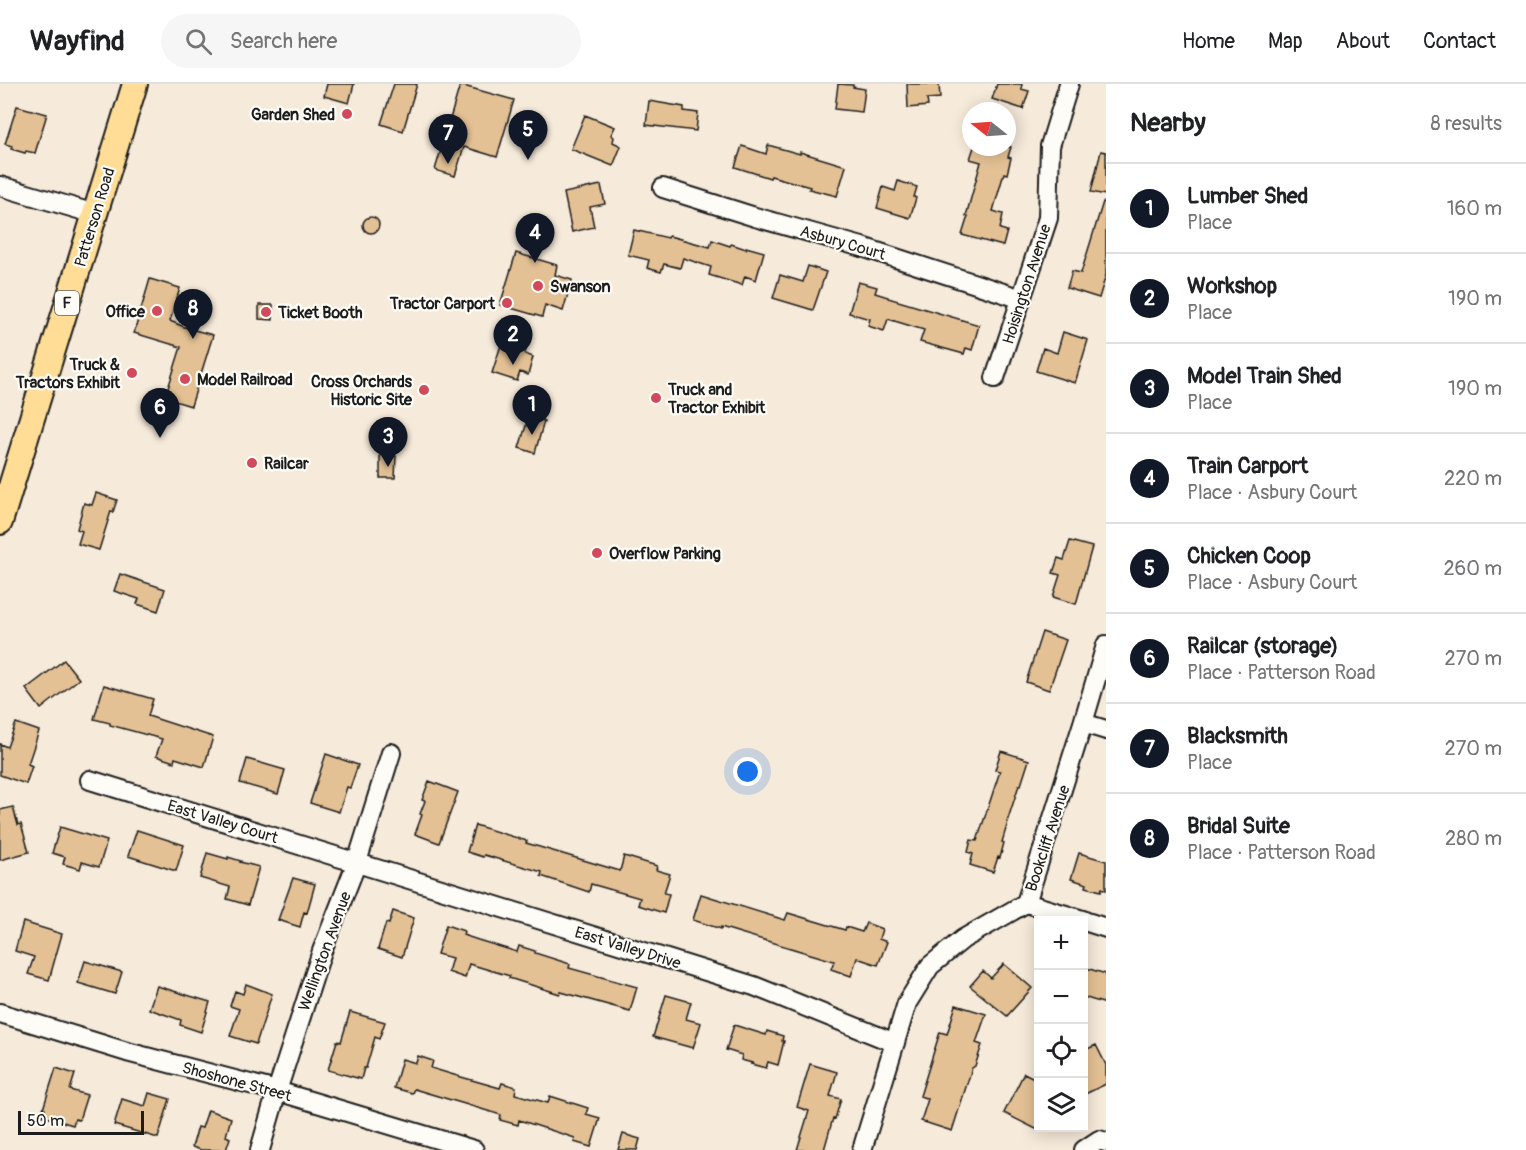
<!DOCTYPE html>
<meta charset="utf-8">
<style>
body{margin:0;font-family:Pangolin,sans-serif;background:#f6f6f6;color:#202124}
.controls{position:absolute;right:18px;bottom:18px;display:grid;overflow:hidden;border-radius:0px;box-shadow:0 3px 15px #0003}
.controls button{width:54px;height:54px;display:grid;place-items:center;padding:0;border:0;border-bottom:2px solid #e0e0e0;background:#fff;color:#202124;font:30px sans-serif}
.compass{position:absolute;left:962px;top:18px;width:54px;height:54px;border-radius:50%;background:#fff;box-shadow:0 3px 15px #0003;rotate:287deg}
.scale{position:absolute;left:18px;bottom:15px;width:126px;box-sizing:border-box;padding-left:6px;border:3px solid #1c1c1c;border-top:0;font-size:16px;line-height:21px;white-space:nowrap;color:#1c1c1c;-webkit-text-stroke:4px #fdfcf7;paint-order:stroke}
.you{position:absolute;left:748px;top:688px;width:21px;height:21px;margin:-15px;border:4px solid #fff;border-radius:50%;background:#1a73e8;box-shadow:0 0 0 9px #1a73e833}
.badge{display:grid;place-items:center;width:39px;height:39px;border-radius:50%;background:#111827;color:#fff;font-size:20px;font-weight:700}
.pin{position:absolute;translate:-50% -50px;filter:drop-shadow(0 2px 3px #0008)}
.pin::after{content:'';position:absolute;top:32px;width:21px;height:18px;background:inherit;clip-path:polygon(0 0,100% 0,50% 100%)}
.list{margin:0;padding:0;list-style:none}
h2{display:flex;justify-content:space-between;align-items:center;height:78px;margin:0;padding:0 24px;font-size:26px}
h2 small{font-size:20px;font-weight:400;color:#757577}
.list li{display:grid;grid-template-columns:39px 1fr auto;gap:18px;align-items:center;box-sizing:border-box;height:90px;padding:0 24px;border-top:2px solid #e0e0e0}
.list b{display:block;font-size:22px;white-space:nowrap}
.list p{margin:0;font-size:20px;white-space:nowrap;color:#757577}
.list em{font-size:20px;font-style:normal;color:#757577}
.icon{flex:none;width:33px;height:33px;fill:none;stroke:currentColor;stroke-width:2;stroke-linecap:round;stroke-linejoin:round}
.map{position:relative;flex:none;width:1106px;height:1066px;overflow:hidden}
header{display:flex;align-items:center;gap:36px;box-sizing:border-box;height:84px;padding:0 30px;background:#fff;border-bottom:2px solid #e0e0e0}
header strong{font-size:28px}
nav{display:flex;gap:33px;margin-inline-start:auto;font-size:21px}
.search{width:420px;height:54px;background:#f6f6f6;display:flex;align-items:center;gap:15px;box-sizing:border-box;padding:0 21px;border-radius:33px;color:#757577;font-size:22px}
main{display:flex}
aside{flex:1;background:#fff}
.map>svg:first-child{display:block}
.building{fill:#e4c195;stroke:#1c1c1c;stroke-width:1.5}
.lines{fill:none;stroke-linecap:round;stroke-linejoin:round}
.minor-casing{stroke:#1c1c1c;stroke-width:22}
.major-casing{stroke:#1c1c1c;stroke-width:28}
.minor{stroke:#fdfcf7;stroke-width:18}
.major{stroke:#ffdd96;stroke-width:24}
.poi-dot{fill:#d1495b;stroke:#fdfcf7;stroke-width:2}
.labels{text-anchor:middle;stroke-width:4.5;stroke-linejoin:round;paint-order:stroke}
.shield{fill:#fdfcf7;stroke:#605f5e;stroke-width:1.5}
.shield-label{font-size:15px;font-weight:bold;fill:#1c1c1c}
.poi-label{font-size:16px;font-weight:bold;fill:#1c1c1c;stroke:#fdfcf7;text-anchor:start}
.street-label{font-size:16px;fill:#1c1c1c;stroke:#fdfcf7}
</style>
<header>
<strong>Wayfind</strong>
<div class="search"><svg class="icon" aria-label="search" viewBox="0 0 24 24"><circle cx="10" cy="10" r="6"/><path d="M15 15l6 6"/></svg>Search here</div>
<nav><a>Home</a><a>Map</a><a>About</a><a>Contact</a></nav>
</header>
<main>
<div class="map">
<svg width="1106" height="1066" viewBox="0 0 1106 1066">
<rect width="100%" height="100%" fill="#f6eada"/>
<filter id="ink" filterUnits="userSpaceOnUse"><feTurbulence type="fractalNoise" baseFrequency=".0167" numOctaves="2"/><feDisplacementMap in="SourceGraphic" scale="12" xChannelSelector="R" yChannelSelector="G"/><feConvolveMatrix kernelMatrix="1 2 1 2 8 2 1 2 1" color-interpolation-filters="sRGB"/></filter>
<g filter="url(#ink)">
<!-- building -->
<path class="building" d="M327 0H354L349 19 324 12Z
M394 0H417L403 47 381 40Z
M838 0 853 1V3L865 5 862 28 835 25Z
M907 0H939L940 14 927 15 928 22 908 24Z
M997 0H1022L1021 5 1029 7 1023 25 992 15Z
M460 1 514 16 497 73 464 63 455 92 435 86Z
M649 17 684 23V27L698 29 696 47 646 41Z
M17 22 47 30 35 69 26 67 25 69 11 65 12 62 5 60Z
M585 31 615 43 611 51 614 53 613 58 621 62 613 82 571 65Z
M768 61 800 70V68L846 82 837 112 809 105 810 103 771 92 770 94 735 83 742 62 766 70Z
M974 63H1011L1008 73 1011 74 1007 90 1004 89 993 127 1003 130 1000 145 1007 147 1003 162 962 151 968 132H966L981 78 970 75Z
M1101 67 1106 68V111L1091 108Z
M898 97 917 103 914 113 916 114 910 134 877 124 883 103 895 107Z
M601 101 605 120 590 123 594 143 572 148 564 109Z
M1103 118 1106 119V191L1099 214 1067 204 1072 187 1081 189Z
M363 141a8 8 0 1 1 16 0a8 8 0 1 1-16 0Z
M634 146 668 154 669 152 710 163 712 156 730 162 731 160 746 165V163L764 168 756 196 745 192 742 201 709 191 711 183 683 174 680 184 664 180 661 188 647 184 649 176 628 171Z
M516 169 557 181 555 191 572 196 563 227 545 221 542 233 500 221Z
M808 182 826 188 813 226 773 214 780 191 803 198Z
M150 195 180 204 170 237 187 244 213 251 191 322 165 314 181 263 134 249Z
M858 198 877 203 875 209 888 213V214L979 241 972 266 966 264 964 270 920 258 924 246 888 235 884 247 868 242 870 235 849 229Z
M259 221H273V236L259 235Z
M1063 248 1088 256 1075 299 1036 287 1043 264 1057 269Z
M514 251 528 255 525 270 533 273 528 291 520 288 517 297 492 289 502 258 511 261Z
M529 332 544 337 535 369 519 364Z
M380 371 396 372 395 394H380Z
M96 409 117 416 113 428 111 427 99 466 78 460 82 447 77 445 84 419 92 421Z
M1070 457 1092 463 1076 520 1053 513 1060 491 1053 489 1058 474 1064 476Z
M120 490 165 505 158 527 137 520 139 515 114 507Z
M1042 548 1066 556 1049 606 1026 598Z
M64 576 79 595 41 625 26 605Z
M104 601 153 615 148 632 213 653 204 683 175 674 174 678 156 672 162 655 110 641V639L94 635Z
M16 639 39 647 28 680 32 682 26 700 0 691V660L7 663Z
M1001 667 1029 676 1021 701H1019L1007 738H1008L1002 758 1004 759 1000 774 998 773 993 788 970 781 973 770 968 768 971 756 977 757 1000 687 995 686Z
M326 670 358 681 350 704 347 703 339 728 310 719Z
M247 675 285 686 278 710 240 699Z
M429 697 458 708 439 759 415 750 422 731 420 730 425 717 422 716Z
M13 723 18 741 21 740 29 768 0 776V726Z
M475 741 527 757 526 759 620 787 624 772 657 782 656 786 670 790 664 809 669 810 664 829 638 821 640 814 591 800 589 808 541 792 542 788 484 771 483 773 467 768Z
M60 743 107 757 99 783 82 778 80 785 63 780 65 773 52 769Z
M137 746 184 761 176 787 128 772Z
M207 769 228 775V773L241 777 240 778 259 783 248 821 227 815 230 803 200 794Z
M1079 769 1106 777V806L1102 804 1101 807 1086 803 1087 800 1071 795Z
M293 794 315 800 307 829 304 828 300 843 278 836Z
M701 810 785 836 788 829 845 846 846 843 862 848 866 839 882 845 879 855 887 858 878 881 857 874 851 892 831 885 834 877 737 848 721 843V845L693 836Z
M393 827 414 834 402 873 378 865 386 839 389 840Z
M23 838 62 850 49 896 28 890 34 873 15 867Z
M446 841 464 847 463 851 478 856 517 868 519 862 535 867V869L570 880 569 884 637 903 630 927 561 908 560 910 509 894 510 892 469 880 465 894 448 888 452 874 437 870Z
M85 877 122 888 115 910 78 899Z
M1004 880 1032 904 1007 932 970 902 983 887 991 894Z
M1083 883 1106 890V920L1083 913Z
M246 900 272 910 256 960 230 952 239 925 230 922 235 907 243 910Z
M157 902 210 918 201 948 180 941 181 936 149 925Z
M666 911 691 918 686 935 701 939 693 964 653 953Z
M956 921 986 930 976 959 982 961 975 982 972 984 952 1047 921 1037 928 1015 920 1012 940 948 947 950Z
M350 928 385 938 379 955 375 953 366 984H364L361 995 328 986 337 957 341 958Z
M734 941 766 951 767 947 783 952 782 957H784L778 981 768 978 766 984 751 980 752 979 741 976 742 971 726 966Z
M1096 961 1106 981V1000L1083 1011V967Z
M418 972 433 977 431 984 454 991 500 1004 502 999 516 1003 515 1010 548 1019 550 1012 588 1024 586 1030 600 1034 591 1063 574 1058 575 1054 519 1036 518 1041 500 1036 501 1031 468 1021 414 1005 412 1009 394 1004 402 975 416 979Z
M810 980 837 988 830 1012 841 1015 835 1035 833 1034 824 1066H797L809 1027 797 1023Z
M56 984 75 990 70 1006 87 1011 79 1036 75 1035 73 1041 43 1032 45 1025H43Z
M1024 989 1038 996V1046L1004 1029Z
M149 1009 170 1015 158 1054 114 1041 122 1015 145 1022Z
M208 1026 231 1034 226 1052 230 1054 226 1066H201L192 1063 198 1043 202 1044Z
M623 1050 640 1055 637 1066H618Z"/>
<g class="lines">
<!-- minor casing -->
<g class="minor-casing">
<path id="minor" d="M0 102 95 130
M663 104 755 133 862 163 1022 215
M995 294 1048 134 1050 62 1069 0
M1083 639 1106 646
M90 696 754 902 895 959
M1026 819 1083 836
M1084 837 1106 844
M0 929 127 968 277 1007 474 1066
M260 1066 277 1007 322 867 357 778 391 669
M862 1066 907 919 930 882 963 855 1026 819 1083 639 1106 561
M1084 1066 1099 1056 1106 1058"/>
</g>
<!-- major casing -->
<g class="major-casing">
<path id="major" d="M0 438 135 0"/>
</g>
<!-- minor -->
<use href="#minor" class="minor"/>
<!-- major -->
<use href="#major" class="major"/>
</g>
</g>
<!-- markers -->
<g class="poi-dot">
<circle cx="347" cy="30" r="6"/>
<circle cx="538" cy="202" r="6"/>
<circle cx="507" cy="219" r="6"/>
<circle cx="157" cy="227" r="6"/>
<circle cx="266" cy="228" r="6"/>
<circle cx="132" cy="289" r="6"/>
<circle cx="185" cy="295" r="6"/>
<circle cx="424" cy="306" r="6"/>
<circle cx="656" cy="314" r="6"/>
<circle cx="252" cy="379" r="6"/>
<circle cx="597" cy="469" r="6"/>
</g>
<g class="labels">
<!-- shield labels -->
<rect class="shield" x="55" y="207" width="24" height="24" rx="4.5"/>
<g class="shield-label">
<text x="67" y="224">F</text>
</g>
<!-- poi labels -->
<g class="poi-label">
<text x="335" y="36" text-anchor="end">Garden Shed</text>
<text x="550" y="208">Swanson</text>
<text x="495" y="225" text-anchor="end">Tractor Carport</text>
<text x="145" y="233" text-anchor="end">Office</text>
<text x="278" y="234">Ticket Booth</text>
<text x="120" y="286" text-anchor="end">Truck &amp;<tspan x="120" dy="18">Tractors Exhibit</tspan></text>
<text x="197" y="301">Model Railroad</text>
<text x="412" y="303" text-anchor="end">Cross Orchards<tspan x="412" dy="18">Historic Site</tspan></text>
<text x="668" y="311">Truck and<tspan x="668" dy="18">Tractor Exhibit</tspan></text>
<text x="264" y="385">Railcar</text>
<text x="609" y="475">Overflow Parking</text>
</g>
<!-- street labels -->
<g class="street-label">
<text transform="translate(94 133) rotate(-73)" y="6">Patterson Road</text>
<text transform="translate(843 158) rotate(16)" y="6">Asbury Court</text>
<text transform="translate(1026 200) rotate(-72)" y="6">Hoisington Avenue</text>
<text transform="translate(223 737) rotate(17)" y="6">East Valley Court</text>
<text transform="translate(1047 754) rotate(-72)" y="6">Bookcliff Avenue</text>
<text transform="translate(628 863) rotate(17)" y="6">East Valley Drive</text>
<text transform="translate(324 867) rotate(-70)" y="6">Wellington Avenue</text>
<text transform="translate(237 997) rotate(15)" y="6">Shoshone Street</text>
</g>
</g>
</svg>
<div class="controls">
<button>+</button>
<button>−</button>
<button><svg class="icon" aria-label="locate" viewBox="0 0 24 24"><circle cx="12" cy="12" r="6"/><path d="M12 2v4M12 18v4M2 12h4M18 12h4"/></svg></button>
<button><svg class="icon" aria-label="layers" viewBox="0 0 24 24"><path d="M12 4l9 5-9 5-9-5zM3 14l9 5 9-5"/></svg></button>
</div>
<svg class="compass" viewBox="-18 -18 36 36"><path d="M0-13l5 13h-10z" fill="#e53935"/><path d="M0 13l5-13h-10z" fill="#757577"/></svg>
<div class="scale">50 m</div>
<div class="you"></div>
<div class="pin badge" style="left:532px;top:351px">1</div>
<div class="pin badge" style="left:513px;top:281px">2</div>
<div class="pin badge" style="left:388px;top:383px">3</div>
<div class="pin badge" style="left:535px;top:179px">4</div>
<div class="pin badge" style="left:528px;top:76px">5</div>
<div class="pin badge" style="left:160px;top:354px">6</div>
<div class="pin badge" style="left:448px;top:80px">7</div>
<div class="pin badge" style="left:193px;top:255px">8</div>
</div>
<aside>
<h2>Nearby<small>8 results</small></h2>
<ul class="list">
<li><span class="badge">1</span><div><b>Lumber Shed</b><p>Place</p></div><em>160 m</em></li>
<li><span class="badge">2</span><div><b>Workshop</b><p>Place</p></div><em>190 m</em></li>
<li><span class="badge">3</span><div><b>Model Train Shed</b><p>Place</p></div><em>190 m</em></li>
<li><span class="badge">4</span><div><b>Train Carport</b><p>Place · Asbury Court</p></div><em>220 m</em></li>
<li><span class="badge">5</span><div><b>Chicken Coop</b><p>Place · Asbury Court</p></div><em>260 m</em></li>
<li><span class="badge">6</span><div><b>Railcar (storage)</b><p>Place · Patterson Road</p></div><em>270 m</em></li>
<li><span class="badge">7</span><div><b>Blacksmith</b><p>Place</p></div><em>270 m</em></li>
<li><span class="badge">8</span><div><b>Bridal Suite</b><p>Place · Patterson Road</p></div><em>280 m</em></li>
</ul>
</aside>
</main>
